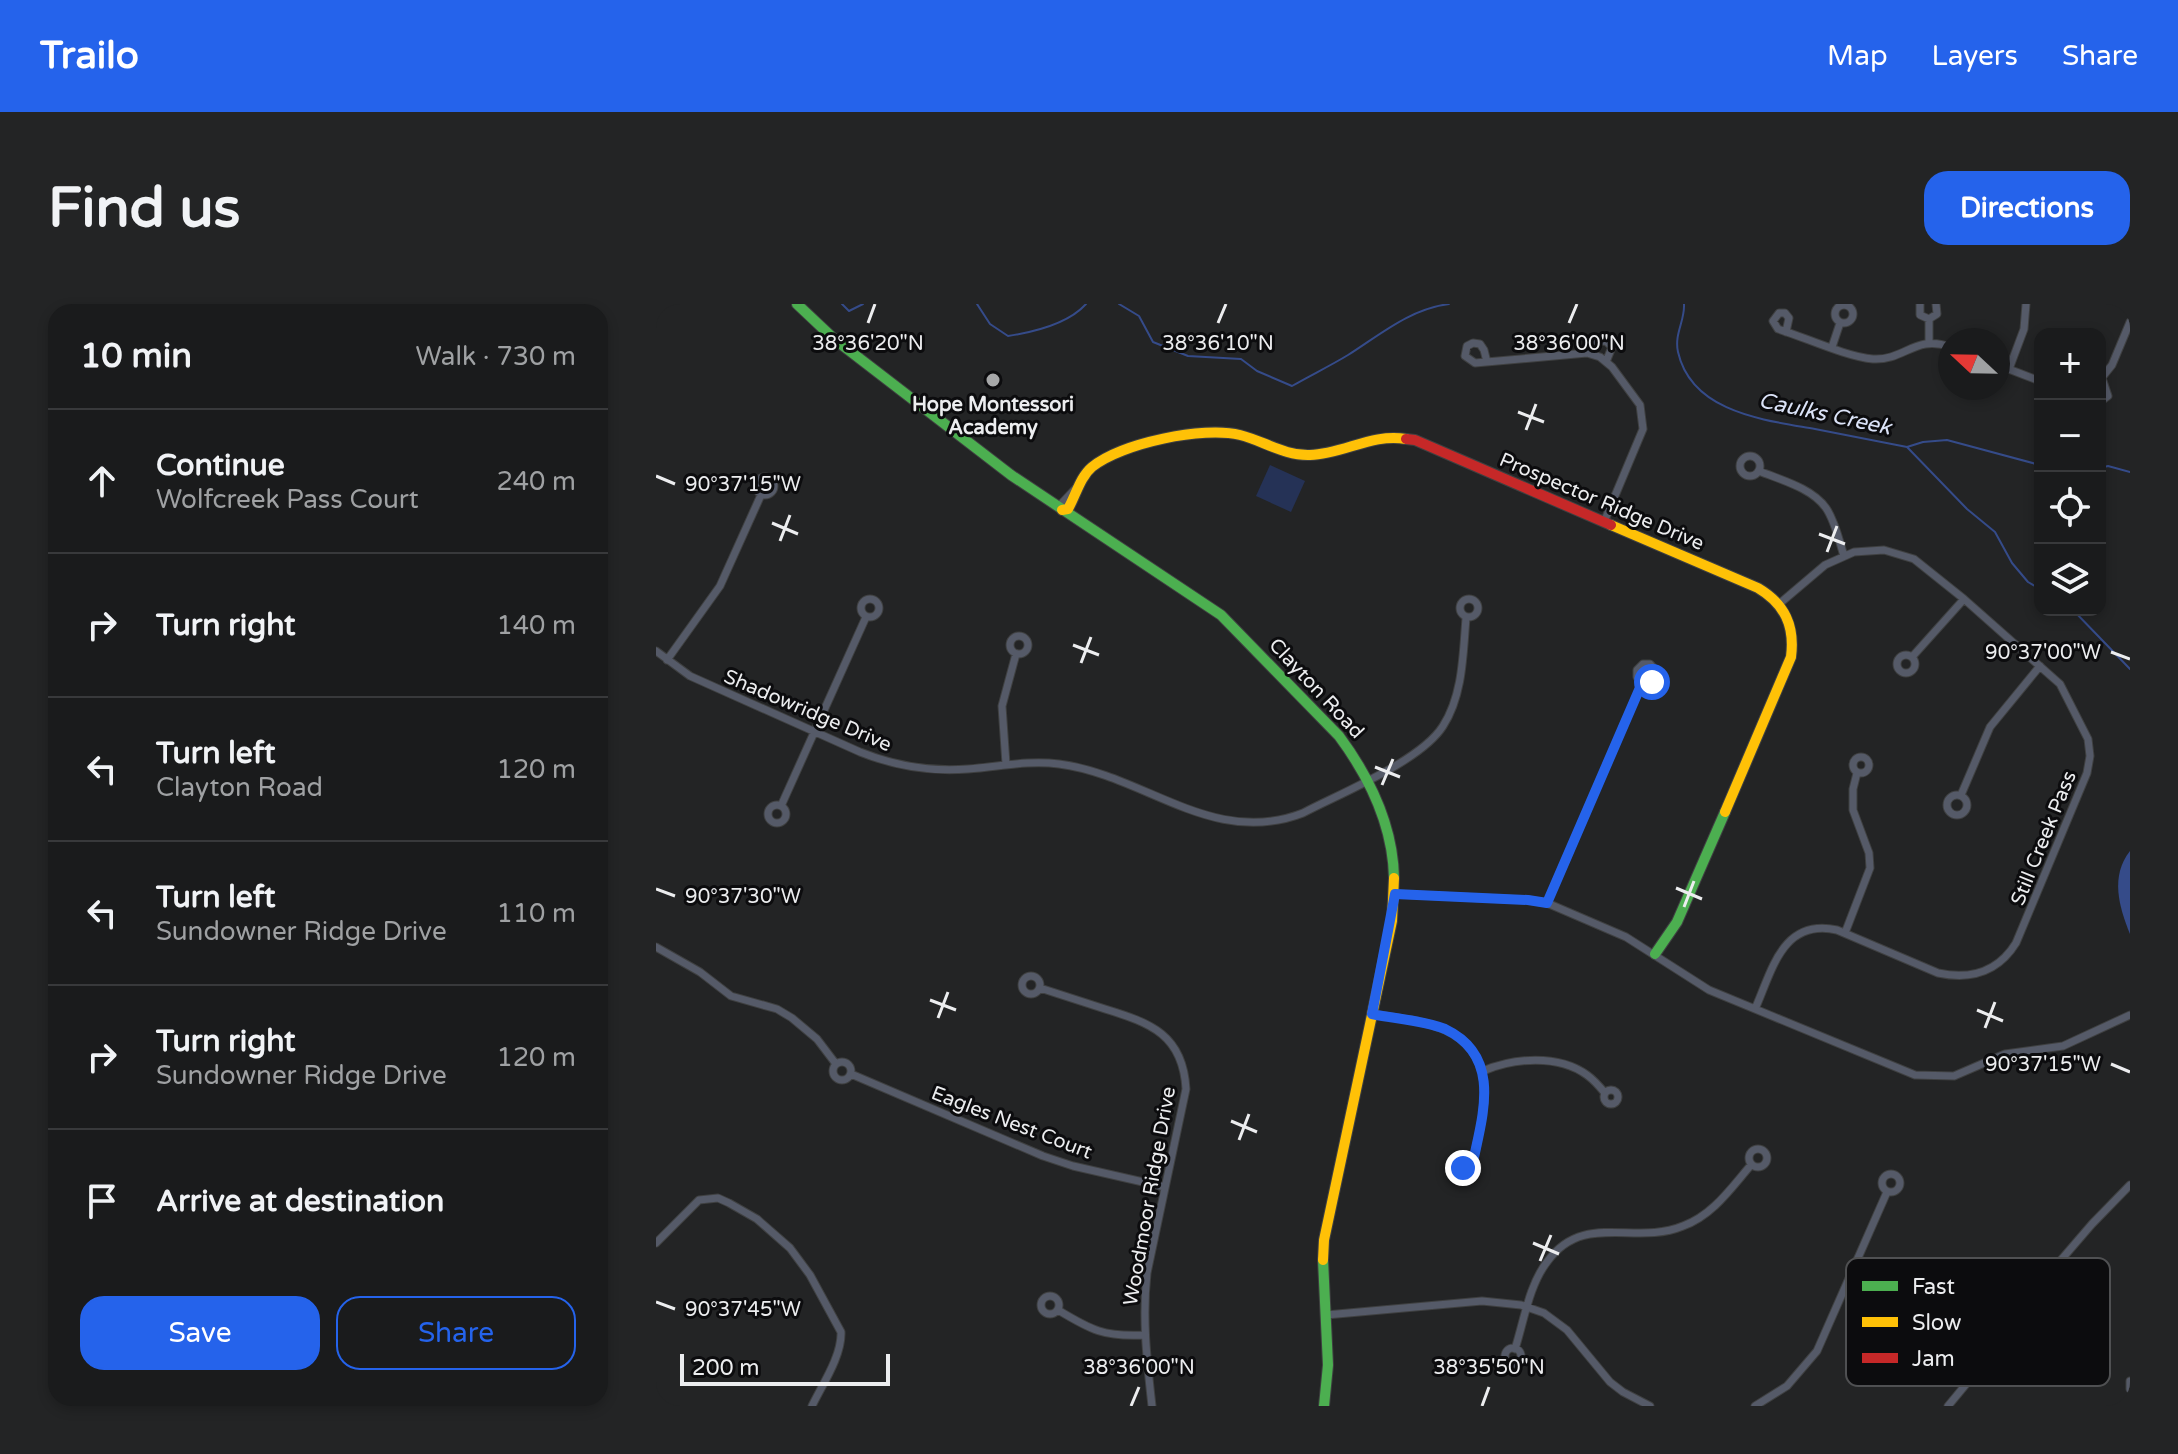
<!DOCTYPE html>
<meta charset="utf-8">
<style>
body{margin:0;font-family:"Varela Round",sans-serif;background:#232425;color:#f1f3f6}
.controls{position:absolute;right:24px;top:24px;display:grid;overflow:hidden;border-radius:16px;box-shadow:0 4px 12px #0003}
.controls button{width:72px;height:72px;display:grid;place-items:center;padding:0;border:0;border-bottom:2px solid #38393b;background:#1a1b1c;color:#f1f3f6;font:40px sans-serif}
.compass{position:absolute;left:1282px;top:24px;width:72px;height:72px;border-radius:50%;background:#1a1b1c;box-shadow:0 4px 12px #0003;rotate:292deg}
.scale{position:absolute;left:24px;bottom:20px;width:210px;box-sizing:border-box;padding-left:8px;border:4px solid #ecedef;border-top:0;font-size:22px;line-height:28px;white-space:nowrap;color:#ecedef;-webkit-text-stroke:6px #0c0c0e;paint-order:stroke}
.stop{position:absolute;width:24px;height:24px;margin:-18px;border:6px solid #2563eb;border-radius:50%;background:#fff}
.stop.end{background:#2563eb;border-color:#fff;box-shadow:0 2px 8px #0008}
.list{margin:0;padding:0;list-style:none}
h2{display:flex;justify-content:space-between;align-items:center;height:104px;margin:0;padding:0 32px;font-size:34px}
h2 small{font-size:26px;font-weight:400;color:#9fa1a3}
.list li{display:grid;grid-template-columns:52px 1fr auto;gap:24px;align-items:center;box-sizing:border-box;height:144px;padding:0 32px;border-top:2px solid #38393b}
.list b{display:block;font-size:30px;white-space:nowrap}
.list p{margin:0;font-size:26px;white-space:nowrap;color:#9fa1a3}
.list em{font-size:26px;font-style:normal;color:#9fa1a3}
.actions{display:flex;gap:16px;padding:24px 32px}
.actions a{flex:1;padding:18px 0;border:2px solid #2563eb;border-radius:24px;text-align:center;font-size:28px;color:#2563eb}
.actions .main{background:#2563eb;color:#fff}
.icon{flex:none;width:44px;height:44px;fill:none;stroke:currentColor;stroke-width:2;stroke-linecap:round;stroke-linejoin:round}
.map{position:relative;flex:none;width:1474px;height:1102px;overflow:hidden;border-radius:24px}
header{display:flex;align-items:center;gap:48px;box-sizing:border-box;height:112px;padding:0 40px;background:#2563eb;color:#fff}
header strong{font-size:38px}
nav{display:flex;gap:44px;margin-inline-start:auto;font-size:28px}
.intro{display:flex;align-items:center;justify-content:space-between;box-sizing:border-box;height:192px;padding:0 48px}
h1{margin:0;font-size:56px}
.button{padding:20px 36px;border-radius:24px;background:#2563eb;color:#fff;font-size:28px;font-weight:700}
main{display:flex;gap:48px;padding:0 48px}
aside{flex:1;background:#1a1b1c;border-radius:24px;box-shadow:0 4px 12px #0003}
.map>svg:first-child{display:block}
.green{fill:#253256}
.water{fill:#354b89}
.lines{fill:none;stroke-linecap:round;stroke-linejoin:round}
.stream{stroke:#354b89;stroke-width:2}
.street-casing{stroke:#3f4041;stroke-width:9}
.fast-casing{stroke:#3f4041;stroke-width:12}
.slow-casing{stroke:#3f4041;stroke-width:12}
.jam-casing{stroke:#3f4041;stroke-width:12}
.street{stroke:#555a68;stroke-width:7}
.fast{stroke:#4caf50;stroke-width:10}
.slow{stroke:#ffc107;stroke-width:10}
.jam{stroke:#c62828;stroke-width:10}
.route{stroke:#2563eb;stroke-width:10}
.ticks{fill:none;stroke:#ecedef;stroke-width:3}
.poi-dot{fill:#a6a7a8;stroke:#0c0c0e;stroke-width:3}
.labels{text-anchor:middle;stroke-width:6;stroke-linejoin:round;paint-order:stroke}
.poi-label{font-size:20px;font-weight:bold;fill:#ecedef;stroke:#0c0c0e}
.street-label{font-size:20px;fill:#ecedef;stroke:#0c0c0e}
.water-label{font-size:22px;font-style:italic;fill:#dbe3f8;stroke:#0c0c0e}
.key{fill:#0c0c0e;stroke:#4f5052;stroke-width:2}
.key-label{font-size:22px;fill:#ecedef}
.ticks-label{font-size:20px;text-anchor:middle;fill:#ecedef;stroke:#0c0c0e;stroke-width:6;stroke-linejoin:round;paint-order:stroke}
</style>
<header>
<strong>Trailo</strong>
<nav><a>Map</a><a>Layers</a><a>Share</a></nav>
</header>
<div class="intro"><h1>Find us</h1><a class="button">Directions</a></div>
<main>
<aside>
<h2>10 min<small>Walk · 730 m</small></h2>
<ul class="list">
<li><svg class="icon" aria-label="ahead" viewBox="0 0 24 24"><path d="M12 20V5M6 11l6-6 6 6"/></svg><div><b>Continue</b><p>Wolfcreek Pass Court</p></div><em>240 m</em></li>
<li><svg class="icon" aria-label="right" viewBox="0 0 24 24"><path d="M7 20v-9h11M14 6l5 5-5 5"/></svg><div><b>Turn right</b></div><em>140 m</em></li>
<li><svg class="icon" aria-label="left" viewBox="0 0 24 24"><path d="M17 20v-9H6M10 6l-5 5 5 5"/></svg><div><b>Turn left</b><p>Clayton Road</p></div><em>120 m</em></li>
<li><svg class="icon" aria-label="left" viewBox="0 0 24 24"><path d="M17 20v-9H6M10 6l-5 5 5 5"/></svg><div><b>Turn left</b><p>Sundowner Ridge Drive</p></div><em>110 m</em></li>
<li><svg class="icon" aria-label="right" viewBox="0 0 24 24"><path d="M7 20v-9h11M14 6l5 5-5 5"/></svg><div><b>Turn right</b><p>Sundowner Ridge Drive</p></div><em>120 m</em></li>
<li><svg class="icon" aria-label="arrive" viewBox="0 0 24 24"><path d="M6 21V4h12l-3 4 3 4H6"/></svg><div><b>Arrive at destination</b></div></li>
</ul>
<div class="actions"><a class="main">Save</a><a>Share</a></div>
</aside>
<div class="map">
<svg width="1474" height="1102" viewBox="0 0 1474 1102">
<rect width="100%" height="100%" fill="#232425"/>
<!-- green -->
<path class="green" d="M614 161 649 177 635 208 600 192Z"/>
<!-- water -->
<path class="water" d="M1474 547V630C1463 603 1454 572 1474 547Z"/>
<g class="lines">
<!-- stream -->
<path class="stream" d="M186 0 193 7 207 0
M321 0 334 20 352 32C378 28 412 20 430 0
M463 0 483 12 497 38 532 52 585 55 601 67 636 82C655 71 674 62 692 51 725 30 754 5 793 0
M1028 0C1029 17 1018 30 1022 48 1036 109 1109 116 1159 125 1190 131 1220 137 1251 143L1267 138 1291 136 1384 161
M1251 143 1311 205 1339 228 1356 259 1372 278 1384 285
M1444 164 1452 162 1474 168
M1417 306 1474 365"/>
<!-- street casing -->
<g class="street-casing">
<path id="street" d="M1264 0V11L1273 15
M1179 10a9 9 0 1 1 18 0a9 9 0 1 1-18 0Z
M1273 15 1281 10 1280 0
M1130 28 1133 14 1129 9H1123L1117 17 1122 25C1148 33 1191 53 1217 55 1248 57 1260 30 1294 43
M1273 38V15
M1176 43 1184 19
M931 49 940 38 950 37 956 43 950 58
M831 58 828 46 824 40 817 39 811 42 809 52 819 59 931 49 944 53 956 63 984 101 987 125 948 218
M1342 61 1384 77
M1353 65 1368 25 1370 0
M1444 76 1456 61 1474 18
M1444 98 1452 92 1446 74
M1084 162a10 10 0 1 1 20 0a10 10 0 1 1-20 0Z
M1103 167C1125 176 1156 184 1170 204 1179 217 1183 236 1188 252
M100 182a9 9 0 1 1 18 0a9 9 0 1 1-18 0Z
M406 206V199L421 183
M205 304a9 9 0 1 1 18 0a9 9 0 1 1-18 0Z
M804 304a9 9 0 1 1 18 0a9 9 0 1 1-18 0Z
M354 341a9 9 0 1 1 18 0a9 9 0 1 1-18 0Z
M0 347 34 372 204 448C239 462 275 468 312 465 343 463 371 456 403 460 489 471 557 544 647 509 685 489 765 457 787 422 807 391 807 350 810 314
M1241 360a9 9 0 1 1 18 0a9 9 0 1 1-18 0Z
M1256 353 1308 295
M11 356 64 282 105 191
M1197 461a8 8 0 1 1 16 0a8 8 0 1 1-16 0Z
M350 460 346 402 360 350
M1291 501a10 10 0 1 1 20 0a10 10 0 1 1-20 0Z
M1305 491 1334 423 1384 362
M112 510a9 9 0 1 1 18 0a9 9 0 1 1-18 0Z
M125 502 210 313
M739 590 872 596 891 599 970 633 1053 686 1259 771 1298 772 1349 750 1407 742 1474 711
M891 599 986 379H993L998 375 1000 367 994 360H987L981 366V373L986 379
M1189 629 1214 564 1213 549 1197 506V485L1201 469
M0 643 44 668 75 692 121 705 136 714 161 735 180 760
M366 681a9 9 0 1 1 18 0a9 9 0 1 1-18 0Z
M384 684C406 691 427 698 449 705 495 719 527 731 530 785L491 969C486 1015 491 1057 496 1102
M1099 705C1116 667 1126 614 1181 626L1282 669C1315 676 1342 668 1360 639L1431 469 1434 452 1432 435 1404 380 1308 295 1258 255 1228 246 1198 248 1169 261 1123 300
M716 710C739 714 768 716 789 726 846 752 827 810 817 858
M177 767a9 9 0 1 1 18 0a9 9 0 1 1-18 0Z
M827 767C858 754 902 750 931 771 938 776 944 783 949 789
M195 770 387 852 417 862 509 883
M948 793a7 7 0 1 1 14 0a7 7 0 1 1-14 0Z
M1093 854a9 9 0 1 1 18 0a9 9 0 1 1-18 0Z
M807 864a7 7 0 1 1 14 0a7 7 0 1 1-14 0Z
M1226 879a9 9 0 1 1 18 0a9 9 0 1 1-18 0Z
M0 939 43 896 62 894 73 899 101 915 134 944 154 971 185 1028C186 1052 166 1081 156 1102
M385 1001a9 9 0 1 1 18 0a9 9 0 1 1-18 0Z
M402 1006C435 1026 448 1033 488 1031
M670 1011 826 997 865 1001 888 1009 911 1026 954 1078 967 1088 994 1102
M849 1052a8 8 0 1 1 16 0a8 8 0 1 1-16 0Z
M859 1045C868 1017 873 981 891 958 927 907 979 942 1027 922 1057 911 1075 884 1095 861
M1474 1077V1085
M1099 1102 1131 1082 1161 1047 1231 888
M1292 1102 1350 1032 1380 985 1436 920 1474 881"/>
</g>
<!-- fast casing -->
<g class="fast-casing">
<path id="fast" d="M141 0 177 34 355 171 565 311 683 432C714 474 737 521 738 574
M999 650 1021 618 1069 508
M667 956 672 1061 668 1102"/>
</g>
<!-- slow casing -->
<g class="slow-casing">
<path id="slow" d="M406 206 412 205C420 191 424 173 436 163 466 139 547 122 584 131 608 137 629 152 654 151 688 150 716 129 750 135
M955 221 1102 284C1129 300 1139 322 1135 353L1069 508
M667 956 668 936 736 617 738 574"/>
</g>
<!-- jam casing -->
<g class="jam-casing">
<path id="jam" d="M750 135 759 136 955 221"/>
</g>
<!-- street -->
<use href="#street" class="street"/>
<!-- fast -->
<use href="#fast" class="fast"/>
<!-- slow -->
<use href="#slow" class="slow"/>
<!-- jam -->
<use href="#jam" class="jam"/>
</g>
<g class="lines">
<!-- route -->
<path class="route" d="M807 864 811 858H817C827 810 846 752 789 725 767 716 739 715 716 710L739 590 872 596 891 599 986 379 996 378"/>
</g>
<!-- ticks -->
<path class="ticks" d="M212 19 219 0M562 19 570 0M913 19 921 0M862 108 888 118M870 126 880 100M0 172 19 180M116 219 142 230M1163 230 1189 240M124 237 134 211M1171 248 1181 222M417 341 443 351M1455 348 1474 355M425 359 435 333M719 463 744 473M726 481 737 455M1020 584 1046 595M0 585 19 592M1028 603 1038 577M274 696 300 706M1321 706 1347 717M282 714 292 688M1329 724 1339 698M1455 760 1474 768M575 817 601 828M583 836 593 810M877 939 903 950M884 957 895 931M0 998 19 1005M475 1102 483 1083M826 1102 833 1083"/>
<!-- markers -->
<circle class="poi-dot" cx="337" cy="76" r="8"/>
<g class="labels">
<!-- poi labels -->
<g class="poi-label">
<text x="337" y="107">Hope Montessori<tspan x="337" dy="23">Academy</tspan></text>
</g>
<!-- street labels -->
<g class="street-label">
<text transform="translate(946 197) rotate(23)" y="7">Prospector Ridge Drive</text>
<text transform="translate(661 384) rotate(47)" y="7">Clayton Road</text>
<text transform="translate(152 406) rotate(23)" y="7">Shadowridge Drive</text>
<text transform="translate(1387 534) rotate(-68)" y="7">Still Creek Pass</text>
<text transform="translate(356 818) rotate(21)" y="7">Eagles Nest Court</text>
<text transform="translate(493 892) rotate(-80)" y="7">Woodmoor Ridge Drive</text>
</g>
<!-- water labels -->
<g class="water-label">
<text transform="translate(1169 109) rotate(12)" y="8">Caulks Creek</text>
</g>
</g>
<!-- legend -->
<rect x="1190" y="954" width="264" height="128" rx="12" class="key"/>
<rect x="1206" y="977" width="36" height="10" fill="#4caf50"/>
<rect x="1206" y="1013" width="36" height="10" fill="#ffc107"/>
<rect x="1206" y="1049" width="36" height="10" fill="#c62828"/>
<g class="key-label">
<text x="1256" y="990">Fast</text>
<text x="1256" y="1026">Slow</text>
<text x="1256" y="1062">Jam</text>
</g>
<g class="ticks-label">
<text x="212" y="46">38°36'20"N</text>
<text x="562" y="46">38°36'10"N</text>
<text x="913" y="46">38°36'00"N</text>
<text x="87" y="187">90°37'15"W</text>
<text x="1387" y="355">90°37'00"W</text>
<text x="87" y="599">90°37'30"W</text>
<text x="1387" y="767">90°37'15"W</text>
<text x="87" y="1012">90°37'45"W</text>
<text x="483" y="1070">38°36'00"N</text>
<text x="833" y="1070">38°35'50"N</text>
</g>
</svg>
<div class="controls">
<button>+</button>
<button>−</button>
<button><svg class="icon" aria-label="locate" viewBox="0 0 24 24"><circle cx="12" cy="12" r="6"/><path d="M12 2v4M12 18v4M2 12h4M18 12h4"/></svg></button>
<button><svg class="icon" aria-label="layers" viewBox="0 0 24 24"><path d="M12 4l9 5-9 5-9-5zM3 14l9 5 9-5"/></svg></button>
</div>
<svg class="compass" viewBox="-18 -18 36 36"><path d="M0-13l5 13h-10z" fill="#e53935"/><path d="M0 13l5-13h-10z" fill="#9fa1a3"/></svg>
<div class="scale">200 m</div>
<div class="stop" style="left:996px;top:378px"></div>
<div class="stop end" style="left:807px;top:864px"></div>
</div>
</main>
